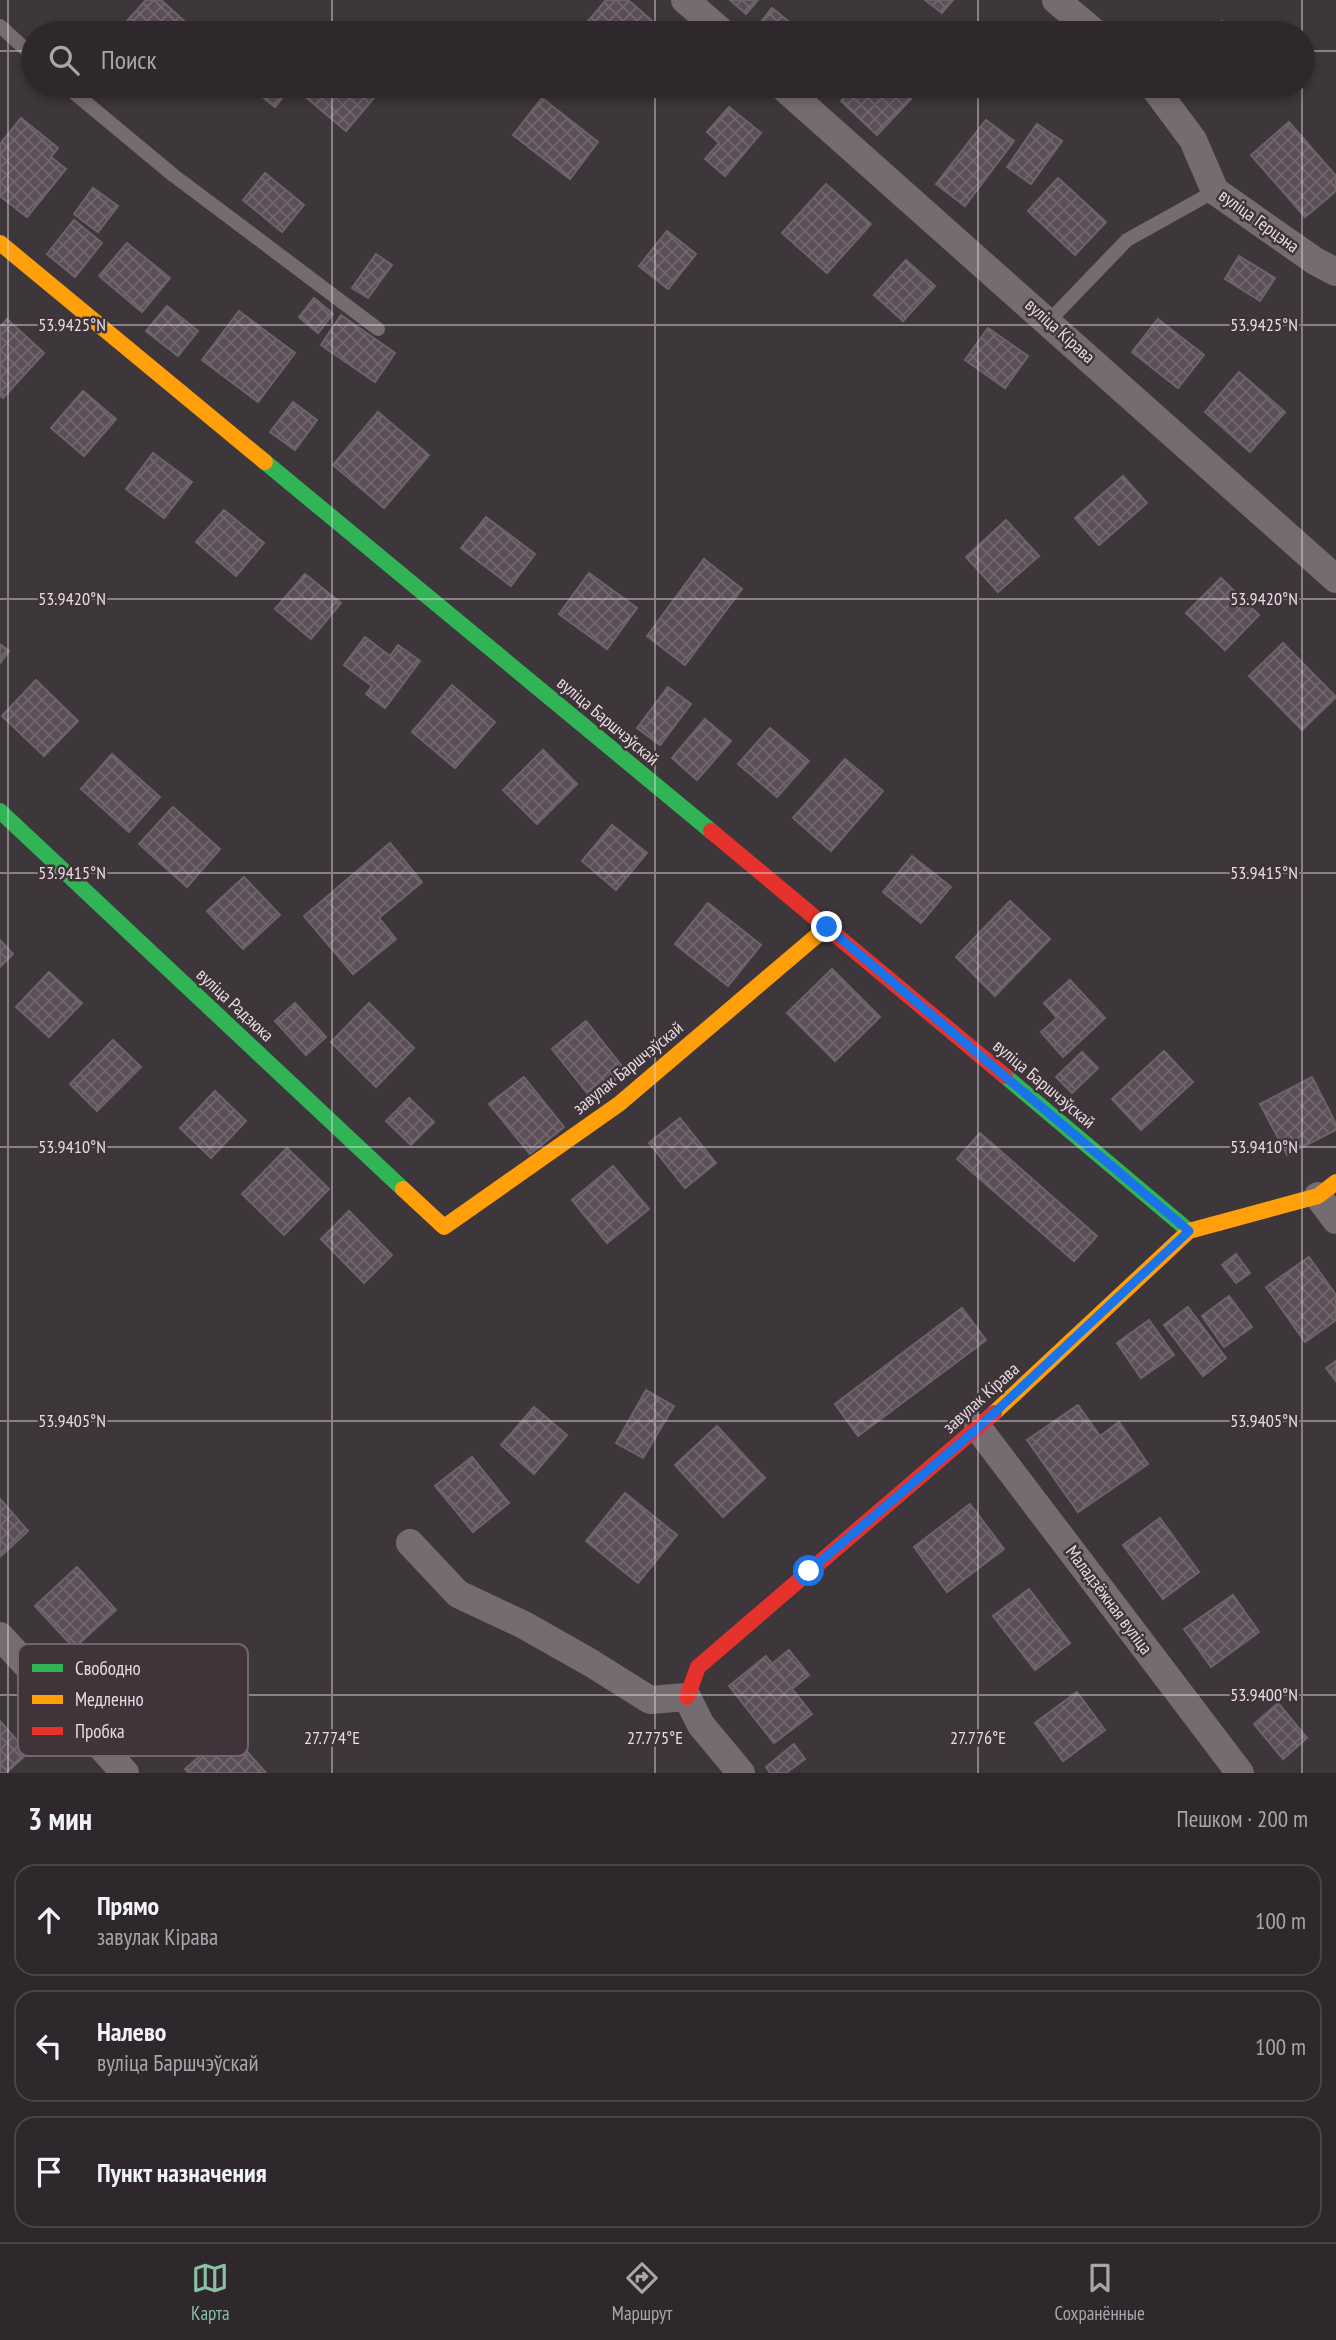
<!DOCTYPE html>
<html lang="ru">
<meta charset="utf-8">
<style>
body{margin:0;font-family:"PT Sans Narrow",sans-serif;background:#3a3438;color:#f1f3f6}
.stop{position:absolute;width:21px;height:21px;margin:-16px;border:5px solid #1a73e8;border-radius:50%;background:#fff}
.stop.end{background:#1a73e8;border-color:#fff;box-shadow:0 2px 7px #0008}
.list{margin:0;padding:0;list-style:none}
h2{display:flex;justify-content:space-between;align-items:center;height:91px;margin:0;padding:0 28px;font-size:30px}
h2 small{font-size:23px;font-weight:400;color:#a7a6a9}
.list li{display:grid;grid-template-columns:46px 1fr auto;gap:21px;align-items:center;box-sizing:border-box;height:112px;margin:0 14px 14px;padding:0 14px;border:2px solid #494448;border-radius:21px}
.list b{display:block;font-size:26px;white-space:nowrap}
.list p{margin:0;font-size:23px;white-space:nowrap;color:#a7a6a9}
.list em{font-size:23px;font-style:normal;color:#a7a6a9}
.icon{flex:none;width:38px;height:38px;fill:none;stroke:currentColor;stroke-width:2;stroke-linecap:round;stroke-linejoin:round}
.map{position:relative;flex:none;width:1336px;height:1773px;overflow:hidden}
.search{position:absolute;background:#2e282c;box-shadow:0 4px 10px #0003;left:21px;right:21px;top:21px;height:77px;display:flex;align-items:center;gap:18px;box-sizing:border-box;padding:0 24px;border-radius:38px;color:#a7a6a9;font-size:26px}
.sheet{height:469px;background:#2e282c}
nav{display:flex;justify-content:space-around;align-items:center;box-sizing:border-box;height:98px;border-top:2px solid #494448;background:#2e282c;font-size:19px;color:#a7a6a9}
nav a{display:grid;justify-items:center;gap:4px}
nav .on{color:#8abfa5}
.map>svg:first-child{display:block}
.building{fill:url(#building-cross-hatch);stroke:#6b6568;stroke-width:2}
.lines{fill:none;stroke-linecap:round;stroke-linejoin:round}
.lane{stroke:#756c71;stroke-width:14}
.street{stroke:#756c71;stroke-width:28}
.fast{stroke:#30b455;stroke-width:16}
.slow{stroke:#ff9f0a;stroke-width:16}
.jam{stroke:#e5322d;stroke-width:16}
.route{stroke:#1a73e8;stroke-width:9}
.ticks{fill:none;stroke:#e5dce1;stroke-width:2;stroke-opacity:0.45}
.labels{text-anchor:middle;stroke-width:5;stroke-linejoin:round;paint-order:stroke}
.street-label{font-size:18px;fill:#e5dce1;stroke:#40333a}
.key{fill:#40333a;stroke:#72666c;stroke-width:2}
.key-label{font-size:19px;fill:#e5dce1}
.ticks-label{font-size:18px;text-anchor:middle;fill:#e5dce1;stroke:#40333a;stroke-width:5;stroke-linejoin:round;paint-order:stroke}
</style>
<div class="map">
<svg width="1336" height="1773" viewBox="0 0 1336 1773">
<defs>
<pattern id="building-cross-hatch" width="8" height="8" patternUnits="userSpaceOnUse" patternTransform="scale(1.75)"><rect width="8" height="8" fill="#5c4e57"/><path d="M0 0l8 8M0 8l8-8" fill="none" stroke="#73676f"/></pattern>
</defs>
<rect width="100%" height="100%" fill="#3d363a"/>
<!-- building -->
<path class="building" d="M146 0H161L190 26 184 33H116Z
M606 0H628L665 32 578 33Z
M730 0H758L746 14Z
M925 0H953L942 13Z
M772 8 803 33H752Z
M1222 21 1234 33H1209Z
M249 86H292L275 107Z
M311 86H384L346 131 303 95Z
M855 86H897L911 99 877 135 841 101Z
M1189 86H1210L1199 96Z
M542 98 598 142 570 179 513 135Z
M729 107 761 133 725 176 705 159 719 143 707 132Z
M21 118 58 148 51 157 66 169 27 217 0 196V144Z
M986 120 1014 141 965 206 936 184Z
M1289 122 1336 176V191L1305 217 1251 155Z
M1037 124 1062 141 1031 184 1007 167Z
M265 173 304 205 282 232 243 200Z
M1058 178 1106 222 1075 255 1028 211Z
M826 184 871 224 827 273 782 233Z
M93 188 118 206 98 232 74 214Z
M74 220 102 243 75 277 47 254Z
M667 231 696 254 668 289 639 266Z
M127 243 170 278 142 312 99 276Z
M376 254 392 265 368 298 352 288Z
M1239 256 1275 278 1260 301 1225 279Z
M906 260 935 286 903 321 874 295Z
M314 298 333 314 318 333 299 317Z
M167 306 198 331 178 356 146 331Z
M239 311 295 353 258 402 202 360Z
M341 315 395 353 375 382 321 345Z
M7 319 44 353 3 398 0 396V327Z
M1158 319 1204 355 1178 388 1132 352Z
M988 328 1028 356 1005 388 965 360Z
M1239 372 1285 412 1250 452 1205 412Z
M83 391 116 419 84 456 51 428Z
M293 402 317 420 295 450 270 432Z
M378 412 429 455 384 508 333 465Z
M153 453 192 482 164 518 126 489Z
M1123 476 1147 503 1099 545 1075 518Z
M224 510 264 543 236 576 196 542Z
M486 517 535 554 511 586 461 548Z
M1006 520 1039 556 998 592 966 557Z
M704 559 742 589 685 665 647 636Z
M589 573 637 608 607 649 559 614Z
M305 574 341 603 311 639 275 609Z
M1221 578 1259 615 1225 650 1186 613Z
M365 637 390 656 398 645 420 661 385 708 366 694 372 686 344 665Z
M1283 643 1336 697 1302 730 1249 676Z
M0 644 9 651 0 663Z
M36 680 78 721 44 756 2 716Z
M452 685 495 722 455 768 412 732Z
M668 687 691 704 660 745 637 728Z
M705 719 731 741 697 780 672 758Z
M770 728 809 761 777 797 738 764Z
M543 750 577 784 537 824 503 790Z
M112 754 160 797 129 832 81 789Z
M845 759 883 791 831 851 793 818Z
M173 807 220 849 187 887 139 844Z
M612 825 647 853 616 890 582 861Z
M390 843 422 882 379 918 396 939 353 974 304 916Z
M912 856 951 887 921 923 883 892Z
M244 877 280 915 243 949 207 911Z
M1010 901 1050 939 995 996 956 957Z
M708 903 761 945 728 986 675 944Z
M0 940 13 954 0 967Z
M832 969 880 1017 835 1061 787 1013Z
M49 972 82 1003 49 1037 16 1007Z
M1070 980 1105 1018 1063 1057 1041 1032 1057 1018 1044 1003Z
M295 1003 326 1037 306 1055 275 1021Z
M369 1003 414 1048 376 1087 331 1042Z
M586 1021 626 1071 592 1099 552 1049Z
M113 1040 141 1067 97 1111 70 1084Z
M1164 1051 1193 1082 1141 1130 1112 1099Z
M1082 1052 1098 1068 1072 1093 1056 1077Z
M524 1077 564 1127 530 1154 489 1104Z
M1312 1077 1336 1124V1130L1287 1155 1260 1104Z
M215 1091 246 1121 211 1158 180 1128Z
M409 1098 434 1122 411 1145 386 1121Z
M680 1118 716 1163 685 1188 649 1143Z
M980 1133 1097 1236 1074 1261 957 1159Z
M287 1148 329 1189 284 1235 242 1194Z
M613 1166 649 1209 607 1243 572 1200Z
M349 1211 392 1255 364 1283 321 1239Z
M1236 1254 1250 1273 1236 1283 1222 1265Z
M1309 1257 1336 1295V1320L1305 1342 1266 1287Z
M1229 1296 1252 1327 1224 1347 1202 1316Z
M1188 1307 1226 1358 1203 1376 1164 1325Z
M962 1308 986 1340 858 1436 835 1404Z
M1149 1320 1174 1355 1141 1378 1117 1343Z
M1336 1361V1381L1326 1368Z
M646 1390 674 1406 643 1458 616 1443Z
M1078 1405 1100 1436 1119 1422 1148 1464 1078 1512 1027 1440Z
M534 1407 567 1435 534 1474 501 1445Z
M717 1426 765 1478 723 1517 675 1465Z
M472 1457 509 1503 473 1532 435 1486Z
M625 1493 677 1535 638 1583 586 1541Z
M0 1499 28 1531 0 1557Z
M970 1504 1004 1549 947 1592 914 1547Z
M1160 1518 1199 1572 1163 1599 1123 1545Z
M77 1567 116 1610 74 1648 35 1606Z
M1029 1589 1070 1643 1035 1670 993 1616Z
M1233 1595 1259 1632 1211 1667 1184 1629Z
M789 1650 809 1675 792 1689 772 1664Z
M766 1656 812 1714 774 1743 729 1686Z
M1077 1692 1105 1730 1063 1761 1035 1723Z
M1278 1703 1307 1738 1283 1759 1254 1724Z
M0 1721 28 1753 6 1773H0Z
M229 1731 266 1773H189L185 1769Z
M794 1744 805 1759 786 1773H770L766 1767Z"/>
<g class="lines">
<!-- lane -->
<path class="lane" d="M0 26 33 56
M66 86 173 175 378 329
M1049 321 1127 240 1215 191"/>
<!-- street -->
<path class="street" d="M685 0 723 33
M1056 0 1095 33
M782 86 1336 579
M1153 86 1193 140 1215 191 1315 261 1336 272
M1318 1196 1336 1220
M978 1428 1240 1773
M410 1543 458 1594 524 1625 591 1663 650 1700 687 1697 701 1725 741 1773
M0 1636 125 1773"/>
<!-- fast -->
<path class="fast" d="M265 462 711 831
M0 811 403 1189
M1005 1076 1189 1231"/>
<!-- slow -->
<path class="slow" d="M0 243 265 462
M403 1189 444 1227 619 1104 827 927
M994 1413 1189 1231 1318 1196 1336 1182"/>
<!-- jam -->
<path class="jam" d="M711 831 1005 1076
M687 1697 698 1667 994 1413"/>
</g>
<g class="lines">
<!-- route -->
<path class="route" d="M809 1571 978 1428 1189 1231 827 927"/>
</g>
<!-- ticks -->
<path class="ticks" d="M8 0V1773M332 0V33M655 0V33M978 0V33M1302 0V33M0 51H33M1303 51H1336M332 86V1773M655 86V1773M978 86V1773M1302 86V1773M0 325H1336M0 599H1336M0 873H1336M0 1147H1336M0 1421H1336M0 1695H1336"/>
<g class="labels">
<!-- street labels -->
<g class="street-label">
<text transform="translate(1259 221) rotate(36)" y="6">вуліца Герцэна</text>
<text transform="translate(1060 331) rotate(42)" y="6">вуліца Кірава</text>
<text transform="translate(608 721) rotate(40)" y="6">вуліца Баршчэўскай</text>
<text transform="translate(235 1005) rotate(43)" y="6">вуліца Радзюка</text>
<text transform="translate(628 1068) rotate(-39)" y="6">завулак Баршчэўскай</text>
<text transform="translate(1044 1084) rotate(40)" y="6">вуліца Баршчэўскай</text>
<text transform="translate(981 1398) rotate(-42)" y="6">завулак Кірава</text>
<text transform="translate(1109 1600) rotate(53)" y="6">Маладзёжная вуліца</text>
</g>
</g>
<!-- legend -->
<rect x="18" y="1644" width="230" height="112" rx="10" class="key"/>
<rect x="32" y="1664" width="31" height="8" fill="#30b455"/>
<rect x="32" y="1695" width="31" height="9" fill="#ff9f0a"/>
<rect x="32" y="1727" width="31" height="8" fill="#e5322d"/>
<g class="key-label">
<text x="75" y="1675">Свободно</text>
<text x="75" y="1706">Медленно</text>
<text x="75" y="1738">Пробка</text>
</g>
<g class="ticks-label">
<text x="72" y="331">53.9425°N</text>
<text x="1264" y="331">53.9425°N</text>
<text x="72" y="605">53.9420°N</text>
<text x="1264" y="605">53.9420°N</text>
<text x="72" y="879">53.9415°N</text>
<text x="1264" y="879">53.9415°N</text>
<text x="72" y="1153">53.9410°N</text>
<text x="1264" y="1153">53.9410°N</text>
<text x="72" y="1427">53.9405°N</text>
<text x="1264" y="1427">53.9405°N</text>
<text x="1264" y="1701">53.9400°N</text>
<text x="332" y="1744">27.774°E</text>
<text x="655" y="1744">27.775°E</text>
<text x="978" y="1744">27.776°E</text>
</g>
</svg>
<div class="stop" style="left:809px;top:1571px"></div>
<div class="stop end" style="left:827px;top:927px"></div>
<div class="search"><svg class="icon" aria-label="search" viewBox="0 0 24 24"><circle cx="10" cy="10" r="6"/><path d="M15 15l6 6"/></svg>Поиск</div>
</div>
<section class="sheet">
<h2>3 мин<small>Пешком · 200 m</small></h2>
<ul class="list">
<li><svg class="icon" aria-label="ahead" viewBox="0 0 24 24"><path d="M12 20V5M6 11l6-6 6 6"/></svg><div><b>Прямо</b><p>завулак Кірава</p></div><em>100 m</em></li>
<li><svg class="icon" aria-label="left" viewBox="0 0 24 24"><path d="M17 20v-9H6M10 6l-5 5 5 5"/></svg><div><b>Налево</b><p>вуліца Баршчэўскай</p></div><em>100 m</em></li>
<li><svg class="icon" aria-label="arrive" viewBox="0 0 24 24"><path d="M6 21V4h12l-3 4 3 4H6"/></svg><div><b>Пункт назначения</b></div></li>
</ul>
</section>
<nav>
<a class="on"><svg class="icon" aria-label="map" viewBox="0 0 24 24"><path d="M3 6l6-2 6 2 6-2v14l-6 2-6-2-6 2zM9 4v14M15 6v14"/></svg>Карта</a>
<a><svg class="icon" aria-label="directions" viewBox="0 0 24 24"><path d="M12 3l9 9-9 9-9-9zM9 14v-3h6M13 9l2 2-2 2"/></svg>Маршрут</a>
<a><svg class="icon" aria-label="saved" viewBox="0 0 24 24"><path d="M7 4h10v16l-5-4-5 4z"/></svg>Сохранённые</a>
</nav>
